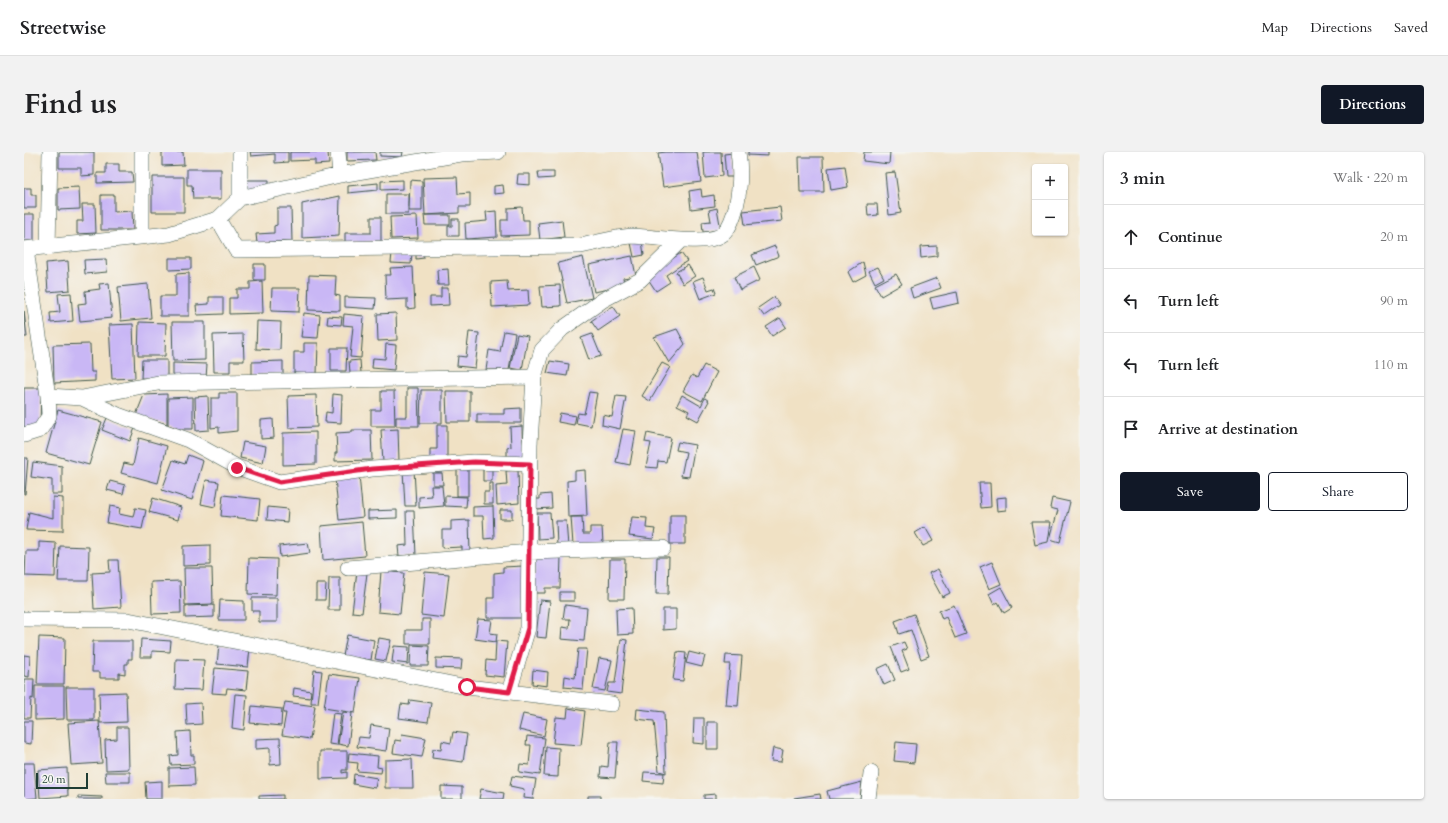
<!DOCTYPE html>
<meta charset="utf-8">
<style>
body{margin:0;font-family:Cardo,serif;background:#f2f2f2;color:#202124}
.controls{position:absolute;right:12px;top:12px;display:grid;overflow:hidden;border-radius:4px;box-shadow:0 1px 3px #0004}
.controls button{width:36px;height:36px;display:grid;place-items:center;padding:0;border:0;border-bottom:1px solid #e0e0e0;background:#fff;color:#202124;font:20px sans-serif}
.scale{position:absolute;left:12px;bottom:10px;width:52px;box-sizing:border-box;padding-left:4px;border:2px solid #1f3d34;border-top:0;font-size:11px;line-height:14px;white-space:nowrap;color:#1f3d34;-webkit-text-stroke:3px #f6f6f2;paint-order:stroke}
.stop{position:absolute;width:12px;height:12px;margin:-9px;border:3px solid #e11d48;border-radius:50%;background:#fff}
.stop.end{background:#e11d48;border-color:#fff;box-shadow:0 1px 4px #0008}
.list{margin:0;padding:0;list-style:none}
h2{display:flex;justify-content:space-between;align-items:center;height:52px;margin:0;padding:0 16px;font-size:17px}
h2 small{font-size:13px;font-weight:400;color:#757577}
.list li{display:grid;grid-template-columns:26px 1fr auto;gap:12px;align-items:center;box-sizing:border-box;height:64px;padding:0 16px;border-top:1px solid #e0e0e0}
.list b{display:block;font-size:15px;white-space:nowrap}
.list em{font-size:13px;font-style:normal;color:#757577}
.actions{display:flex;gap:8px;padding:12px 16px}
.actions a{flex:1;padding:9px 0;border:1px solid #111827;border-radius:4px;text-align:center;font-size:14px;color:#111827}
.actions .main{background:#111827;color:#fff}
.icon{flex:none;width:22px;height:22px;fill:none;stroke:currentColor;stroke-width:2;stroke-linecap:round;stroke-linejoin:round}
.map{position:relative;flex:none;width:1056px;height:647px;overflow:hidden;border-radius:4px}
header{display:flex;align-items:center;gap:24px;box-sizing:border-box;height:56px;padding:0 20px;background:#fff;border-bottom:1px solid #e0e0e0}
header strong{font-size:19px}
nav{display:flex;gap:22px;margin-inline-start:auto;font-size:14px}
.intro{display:flex;align-items:center;justify-content:space-between;box-sizing:border-box;height:96px;padding:0 24px}
h1{margin:0;font-size:28px}
.button{padding:10px 18px;border-radius:4px;background:#111827;color:#fff;font-size:14px;font-weight:700}
main{display:flex;gap:24px;padding:0 24px}
aside{flex:1;background:#fff;border-radius:4px;box-shadow:0 1px 3px #0004}
.map>svg:first-child{display:block}
.building{fill:#c9b7f5}
.lines{fill:none;stroke-linecap:round;stroke-linejoin:round}
.street-casing{stroke:#3e564a;stroke-width:16}
.street{stroke:#fff;stroke-width:15}
.route{stroke:#e11d48;stroke-width:5}
</style>
<header>
<strong>Streetwise</strong>
<nav><a>Map</a><a>Directions</a><a>Saved</a></nav>
</header>
<div class="intro"><h1>Find us</h1><a class="button">Directions</a></div>
<main>
<div class="map">
<svg width="1056" height="647" viewBox="0 0 1056 647">
<rect width="100%" height="100%" fill="#f6f6f2"/>
<filter id="ink" filterUnits="userSpaceOnUse"><feTurbulence type="fractalNoise" baseFrequency=".025" numOctaves="2"/><feDisplacementMap in="SourceGraphic" scale="8" xChannelSelector="R" yChannelSelector="G"/><feConvolveMatrix kernelMatrix="1 2 1 2 8 2 1 2 1" color-interpolation-filters="sRGB"/></filter>
<filter id="wash" filterUnits="userSpaceOnUse"><feTurbulence type="fractalNoise" baseFrequency=".012" numOctaves="4" result="noise"/><feDisplacementMap in="SourceGraphic" scale="16" xChannelSelector="R" yChannelSelector="G"/><feGaussianBlur stdDeviation="0.9" result="paint"/><feColorMatrix in="noise" values="0 0 0 0 0 0 0 0 0 0 0 0 0 0 0 0 0 1.4 0 .05"/><feComposite in="paint" operator="in"/></filter>
<g filter="url(#wash)">
<rect width="100%" height="100%" fill="#f0e1c4"/>
<g id="blocks">
<!-- building -->
<path class="building" d="M35 0H70V23L57 24V16H35Z
M138 0H159L160 13 138 14Z
M226 0H264V10L251 11V2L227 4Z
M266 0H304L305 12 291 13V8L266 9Z
M323 0H351L352 8 323 9Z
M356 0H379L378 5 356 4Z
M642 0H673L677 30 639 35 634 1Z
M679 0H697L698 24 681 26Z
M724 0H744V4L724 3Z
M840 0H866L865 12 839 9Z
M709 1 710 25H702L700 2Z
M775 5H799L800 40H776Z
M82 12H95V20H108L109 30 73 31V21H82Z
M821 14 824 35 807 38 804 16Z
M163 17H197V47H169L168 33H163Z
M514 20H530V26L515 27Z
M871 20 877 61 865 63 861 21Z
M494 22H506V33L493 32Z
M128 25H160V60H128Z
M433 25 434 42 446 41V55H435V61L401 63 399 26Z
M222 28H245V39H223Z
M379 28V37L357 38V29Z
M386 28 398 29V59H385Z
M354 31V38L324 41V34Z
M479 33 480 41 470 42V34Z
M55 35 56 57 34 58V36Z
M0 36H7V43H12V56H0Z
M677 37 678 45 690 43 691 54 667 57 665 39Z
M362 42H384V62H362Z
M77 43H90V60L108 59 109 78H77Z
M316 44 315 84 278 86V52Z
M58 52H71L72 81 53 82V69H59Z
M843 52H853L854 63 844 64Z
M498 55 499 68H505V83L477 84V68H484V56Z
M756 55 758 69 721 73 719 59Z
M253 56H267L268 89 233 91 232 82 250 81V74L253 73Z
M693 56 697 78 679 80 678 70 687 69 685 58Z
M472 59 473 85 442 87 441 71 463 69 462 60Z
M0 62H10V89H0Z
M400 63H426V73H401Z
M393 64 394 86 367 87 366 65Z
M347 65H357V89L321 91V81H347Z
M428 67H435V84H424V74H428Z
M538 68 540 85 516 88 514 71Z
M618 89 620 103 610 105 607 91Z
M751 94 755 104 732 113 728 103Z
M913 94V104L897 106 896 95Z
M399 99 400 106 392 107V100Z
M368 101H388L387 112 367 111Z
M657 101 663 109 642 123 646 130 632 139 622 124Z
M608 104 612 124 599 126 601 134 570 140 565 113Z
M559 105 568 146 543 151 534 111Z
M145 106H167V117L145 118Z
M82 107 83 120 61 122 60 108Z
M44 109 46 138 24 140 22 111Z
M839 110 842 123 829 130 824 120Z
M230 112H241V128H230Z
M664 113 671 124 659 132 652 120Z
M389 115 391 156 383 157V147L362 148 361 123H367L366 116Z
M730 115 736 128 716 138 710 125Z
M854 115 860 126 851 131 845 119Z
M424 117 425 133H414L413 118Z
M165 121V164H136V144H152V122Z
M872 122 878 132 857 144 851 133Z
M285 123 312 124 311 143 316 144V159L284 158Z
M679 125 684 138 690 136 692 141 676 147 669 129Z
M913 126 917 136 889 146 886 136Z
M238 129 239 161 205 162V146H213V137H226V130Z
M483 129 484 139 504 138 505 153 468 155 467 130Z
M85 131 88 166 56 169 54 152 62 151 61 139 76 137 75 132Z
M124 132 127 166 97 169 94 135Z
M536 133 537 154 518 155 516 134Z
M248 136H276L275 160 247 159Z
M417 136H424L425 153 406 154V145H417Z
M933 140 935 151 909 157 906 146Z
M47 141 49 169 27 171 26 161 36 160 34 142Z
M185 145H199V162L173 163 172 153 185 152Z
M321 145 352 146 351 157 321 155Z
M750 145 756 153 740 164 734 156Z
M589 154 596 164 574 179 567 169Z
M0 159 3 185H0Z
M280 161 296 163 294 186 277 185Z
M372 161 373 188 354 189 353 162Z
M320 162 340 164 337 206 326 205 329 174 319 173Z
M304 164 318 165 317 173 303 172Z
M756 166 762 175 748 184 742 175Z
M233 169 257 170 256 198 232 197Z
M115 170 142 171 141 204H114Z
M148 170H181V208L149 209Z
M109 172 111 226 88 227 85 173Z
M653 177 661 192 645 211 630 185Z
M480 179 491 181 485 218H462L465 198 476 200Z
M445 180 455 181 451 216 433 214 434 204 442 205Z
M219 182 220 209H206V220H190L189 183Z
M493 182 504 184 498 218 486 216Z
M568 182 577 204 565 208 557 186Z
M280 191H294L293 222 270 221V200H280Z
M66 192 67 220H71V229L30 231 29 193Z
M362 192 372 193 370 218 348 216 349 206 361 207Z
M307 196H323L322 219H307Z
M118 208H143V227L117 226Z
M336 208 337 221H326L325 209Z
M259 209V222L228 223V210Z
M526 209 545 212 543 224 523 221Z
M149 211 183 212 182 226H149Z
M638 211 646 215 626 249 618 244Z
M680 213 693 220 678 249 659 239 668 223 673 226Z
M0 236H17L16 277 0 276Z
M383 236H394L395 274H372V265H383Z
M397 238H418V271H396Z
M357 239H370L371 274H347V258H357Z
M422 239H446V270H423Z
M565 240 573 241 567 274 552 271 554 261 560 262Z
M195 241H213V279L195 281V275L187 276V246H195Z
M143 242V272L112 263 120 243Z
M309 242 318 243 317 271 301 270 302 260 308 261Z
M292 243 293 275 265 276 264 244Z
M658 243 677 254 681 246 685 249 674 269 663 263 665 259 653 253Z
M184 244 185 278 172 279 171 245Z
M592 244 602 245 596 277 578 273 579 263 588 265Z
M169 245V277H155L144 273V246Z
M497 256V271H453V262H480V257Z
M34 258 78 270 65 313 22 301Z
M536 261 552 264 550 273 534 270Z
M83 266 111 276 106 289 78 278Z
M249 267 250 286 237 287V268Z
M413 273H423V307H406V297H413Z
M498 274 499 306 483 307V296L487 295 486 275Z
M374 277 375 309 359 310 357 278Z
M599 277 612 279 606 313 592 310Z
M328 278H347L348 308 311 309V301H313L312 281 328 280Z
M292 280V312L259 313V281Z
M623 281 647 286 642 310 634 309 633 316 622 315 627 291 621 290Z
M115 286 143 294 134 331 97 321 100 311 109 313Z
M219 290 242 294 239 311 216 306Z
M654 290 671 293 665 325 657 324 662 300 652 298Z
M164 303 179 309 168 348 138 338 149 308 161 312Z
M0 306H4L1 342H0Z
M9 310 38 314V342H28V328L7 325Z
M468 314V329H459V315Z
M433 316H444V344H433Z
M390 317 392 354H381L379 318Z
M494 318 495 351 473 353 472 334 483 333 482 319Z
M561 318 563 364 544 365 543 329 551 328V319Z
M409 321H418L419 333H409Z
M335 323 339 365 315 368 311 326Z
M182 328 195 330 191 355 177 352Z
M86 329 101 333 99 342 83 338Z
M465 331H469V352H460V340H465Z
M955 331H966L967 355 957 356Z
M407 334H418L420 354 395 356V345L408 344Z
M527 342 528 356 511 357V347H516V343Z
M199 343 236 347 234 368 197 364Z
M421 344 443 345 442 355 421 354Z
M29 345 39 346V379L2 378 5 360 29 366Z
M982 345V358L973 359 972 346Z
M129 346 157 355 154 368 125 360Z
M1028 346 1046 350 1036 390 1026 387 1034 358 1026 356Z
M86 354 96 356 95 362 109 365 111 356 122 358 118 377 83 371Z
M469 354 470 386 460 387 459 364H449V355Z
M244 355 264 357 263 370 243 368Z
M373 358V366L344 367V359Z
M476 358H488V367H476Z
M382 359H390L392 404H375L374 394 383 393Z
M513 361H526L528 386 514 387Z
M646 363H661V392H646Z
M547 365H558L559 382H566V375H578L579 392 549 393Z
M608 365 623 366 622 376 631 377 629 387 605 384Z
M445 368 446 401 438 402V395L418 396V378H427V369Z
M532 369H542L544 394 533 395Z
M338 370 341 404 299 408 297 374Z
M1007 370H1027L1024 390 1011 393Z
M901 375 909 389 899 394 891 381Z
M15 390 32 391 31 425 1 424 2 399H15Z
M284 391 286 401 256 405 255 394Z
M186 393V413L159 414V394Z
M36 394 65 395 64 429H34Z
M511 404H537L536 436H521V441H510Z
M633 405H645L644 442H632Z
M225 406 253 407 252 443 224 442Z
M586 407H601L600 447H585Z
M85 408H94L97 455 70 457 68 421 86 420Z
M968 410 977 432 965 437 956 415Z
M499 414V466H463V446H470V421L479 420V415Z
M160 416H188L189 452 161 453Z
M914 417 926 441 918 445 905 421Z
M333 419 343 421 338 461 328 460Z
M357 419 380 421 376 462 354 460Z
M401 420 425 422 420 466 397 463Z
M305 426H316V458H304Z
M156 429 157 461 128 462 127 430Z
M292 432H302L301 448H292Z
M977 435 988 456 980 461 974 450 970 453 965 442Z
M536 440H550V449H536Z
M228 446H253V470H235V459H228Z
M196 448 220 449V468H195Z
M516 448 526 449 522 486 512 485Z
M190 453V465L161 466V454Z
M541 453 563 456 560 489 537 487 538 475 545 476 546 467H539Z
M930 453 942 482 931 486 922 465 918 467 915 459Z
M608 456 609 482 593 483 592 457Z
M639 457H652V477L639 478Z
M890 462 905 504 897 507 887 478 875 482 871 469Z
M398 467H406V492H382V478H398Z
M454 467 468 468 466 481 473 482 472 490 451 487Z
M323 483 350 488 347 508 319 504Z
M15 485 41 486 40 532H13Z
M355 486 367 488 362 509 351 507Z
M117 487 147 489 146 500 128 499V505H116Z
M597 487 603 488 597 542 583 540 585 531H591Z
M69 489H108V507H104V512H101V522L95 521V526H76V520H68Z
M472 489 483 490 480 525 461 523 462 508 471 509Z
M880 490 883 497 878 499 885 517 877 520 867 495Z
M195 493 226 496 224 515 193 512Z
M387 493 405 494 404 514H386Z
M370 494 385 495 384 512 368 510Z
M554 497H563L559 537 540 535 541 524 551 526Z
M653 500 662 501 659 529 649 528Z
M665 500 681 504 678 515 662 511Z
M0 503 6 504 5 525 0 524Z
M702 503 718 504 714 554 702 553 706 512H701Z
M412 506 438 507 437 517 412 516Z
M575 506 588 508 581 539 569 537Z
M152 507 180 508 178 538 151 537Z
M864 512 871 528 860 533 853 517Z
M191 516 224 519 222 538 203 536 202 542 188 541Z
M290 518 298 519 294 551H287Z
M509 518 524 520 523 534 508 532Z
M305 522 336 526 331 561 300 556Z
M0 527H10L9 547 7 546 6 566H0Z
M11 534H40V567L11 568Z
M42 535H70V568H43Z
M270 536 287 539 286 546 269 544Z
M102 540 103 570 76 571 75 541Z
M211 542 223 543 220 578 208 576Z
M386 548 407 551 404 570 375 566 377 552 385 553Z
M261 550 291 554 286 587 258 583 262 561H259Z
M177 551 178 572 163 573 162 552Z
M228 554 258 557 257 574 226 571Z
M544 556 561 559 557 593 529 591 532 565 543 566Z
M613 557 640 560 642 621 635 619 630 569 612 567Z
M319 560 328 561 324 594 314 592Z
M309 561 317 562 313 593 305 592Z
M499 562 523 567 520 584 495 578Z
M670 566H680V592L669 591Z
M0 569H8L7 592 0 591Z
M75 569 78 611 47 613 44 571Z
M683 570H694V597H683Z
M347 573 365 576 362 599 333 595 335 585 345 586Z
M93 575H104L105 617 82 618 81 588 93 587Z
M166 579 167 603H170V612L147 613 146 604 154 603 153 580Z
M429 580 443 582 439 610 408 606 409 597 417 598 418 589 427 591Z
M378 582 402 586 398 605 369 601 371 588 377 589Z
M503 584 521 586 516 623 495 620 496 612 505 613 507 593H502Z
M256 586 257 612 246 613V596L232 597V587Z
M586 590H594L591 626 576 625 577 614 584 615Z
M872 590 892 592 890 611 870 609Z
M522 595 535 596 534 625 520 624Z
M749 596 759 598 757 610 747 609Z
M296 599H323V618H318V621L323 620V626L296 627Z
M325 601 354 604 353 615 358 616 357 621 333 619 334 611 324 610Z
M388 607 389 636H361V608Z
M0 611H10L13 646 0 647Z
M170 615 171 633 145 634V616Z
M43 616 44 644 16 646 14 618Z
M81 620H106V630H82Z
M620 620 640 621 639 631 619 629Z
M330 622 353 626 351 636 329 632Z
M488 624 512 627 509 647 499 646 500 637 486 634Z
M138 629V647H122L121 630Z
M838 630 836 647H805L803 639Z
M417 634 438 635V647H417Z
M457 637 480 641 479 647H455Z
M692 642V647H680V643Z
M796 642 797 647H770V646Z
M259 643V647H235V644Z
M54 644 78 645V647H54Z
M564 644H576V647H564Z"/>
</g>
</g>
<g filter="url(#ink)">
<use href="#blocks" fill-opacity="0" stroke="#3e564a" stroke-width="1"/>
<g class="lines">
<!-- street casing -->
<g class="street-casing">
<path id="street" d="M118 0V84
M314 0 316 23
M216 46V0
M194 67 212 98 556 94C573 91 591 85 608 84 627 84 688 96 701 80 706 74 710 63 712 55 716 37 717 18 714 0
M24 96 26 0
M0 97 145 82 194 67 216 46 316 23 437 2 474 0
M24 244 58 246 134 231 510 225
M58 246 94 263 164 288 213 315 255 330 348 317 450 310 505 312
M0 283 16 278 25 264 24 244 2 97
M324 416 505 400 639 396
M0 467 104 468 443 535 588 552
M485 540 504 476 506 292 510 225 518 198 538 177 579 148 616 128 655 90
M844 647 847 621"/>
</g>
<!-- street -->
<use href="#street" class="street"/>
</g>
</g>
<g class="lines" filter="url(#ink)">
<!-- route -->
<path class="route" d="M213 316 255 330 348 317 450 310 506 312 504 476 485 540 443 535"/>
</g>
</svg>
<div class="controls">
<button>+</button>
<button>−</button>
</div>
<div class="scale">20 m</div>
<div class="stop" style="left:443px;top:535px"></div>
<div class="stop end" style="left:213px;top:316px"></div>
</div>
<aside>
<h2>3 min<small>Walk · 220 m</small></h2>
<ul class="list">
<li><svg class="icon" aria-label="ahead" viewBox="0 0 24 24"><path d="M12 20V5M6 11l6-6 6 6"/></svg><div><b>Continue</b></div><em>20 m</em></li>
<li><svg class="icon" aria-label="left" viewBox="0 0 24 24"><path d="M17 20v-9H6M10 6l-5 5 5 5"/></svg><div><b>Turn left</b></div><em>90 m</em></li>
<li><svg class="icon" aria-label="left" viewBox="0 0 24 24"><path d="M17 20v-9H6M10 6l-5 5 5 5"/></svg><div><b>Turn left</b></div><em>110 m</em></li>
<li><svg class="icon" aria-label="arrive" viewBox="0 0 24 24"><path d="M6 21V4h12l-3 4 3 4H6"/></svg><div><b>Arrive at destination</b></div></li>
</ul>
<div class="actions"><a class="main">Save</a><a>Share</a></div>
</aside>
</main>
